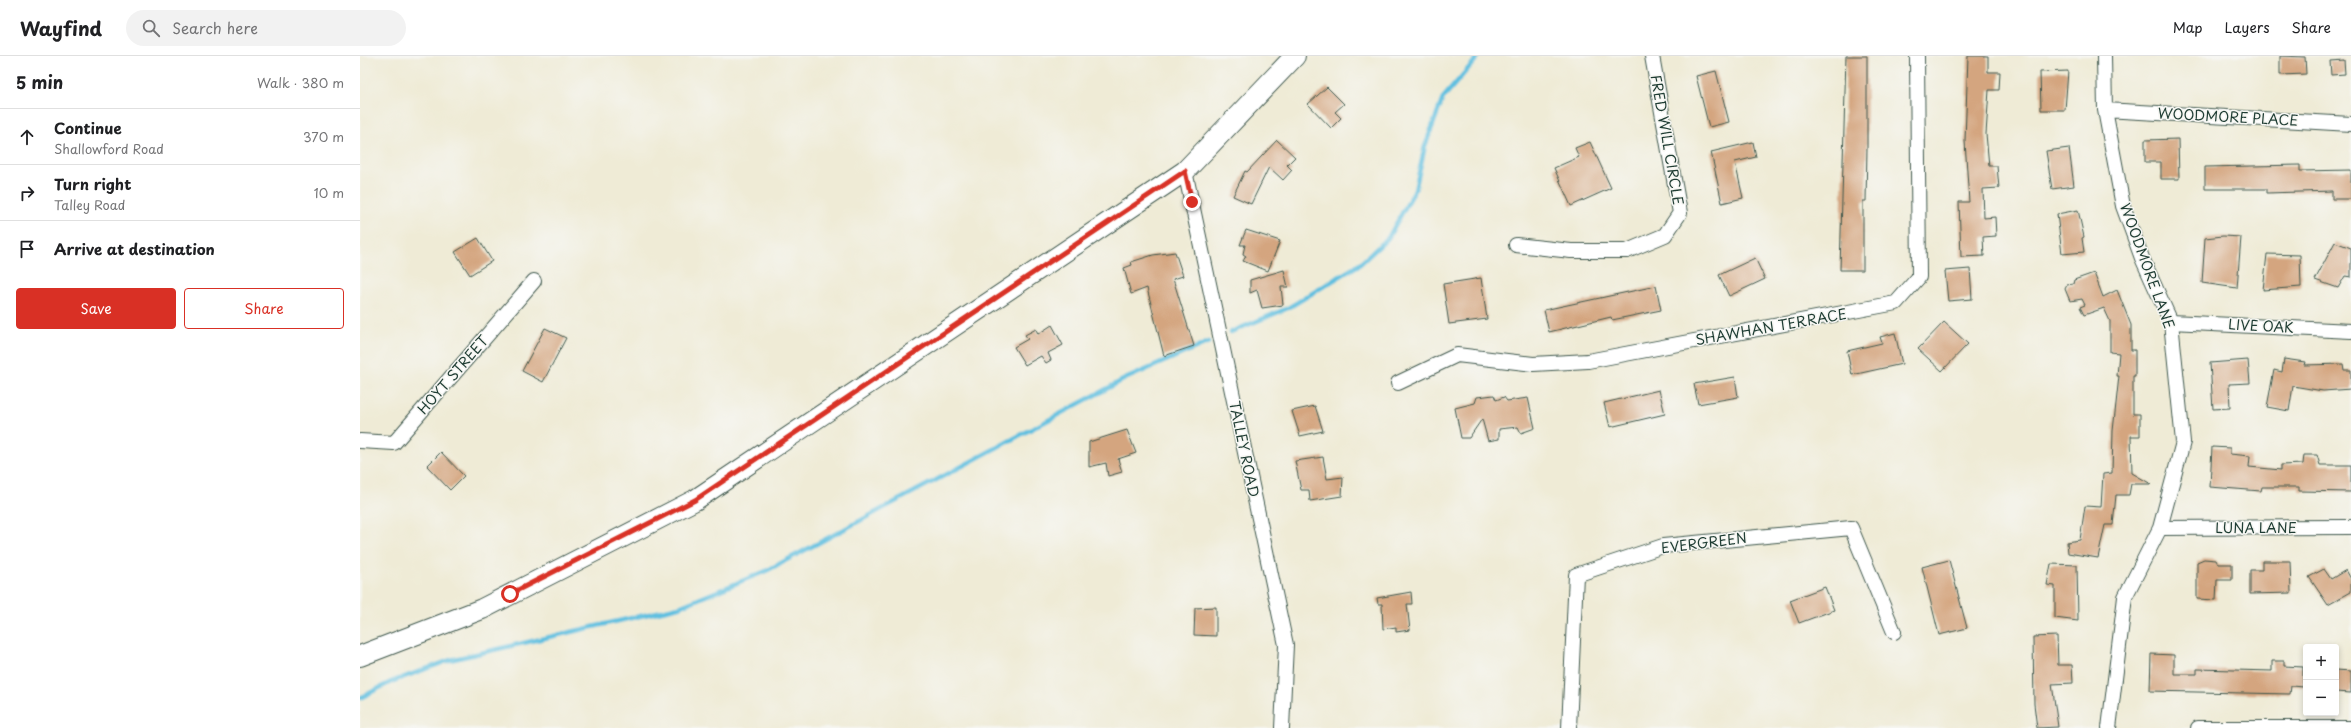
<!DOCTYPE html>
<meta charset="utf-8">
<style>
body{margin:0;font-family:"Playpen Sans",sans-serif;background:#f2f2f2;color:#202124}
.controls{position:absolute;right:12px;bottom:12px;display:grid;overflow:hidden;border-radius:4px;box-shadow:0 2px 6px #0003}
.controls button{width:36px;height:36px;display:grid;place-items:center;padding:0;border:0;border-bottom:1px solid #e0e0e0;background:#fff;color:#202124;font:20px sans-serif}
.stop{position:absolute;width:12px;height:12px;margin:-9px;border:3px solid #d93025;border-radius:50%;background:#fff}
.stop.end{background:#d93025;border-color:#fff;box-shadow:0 1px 4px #0008}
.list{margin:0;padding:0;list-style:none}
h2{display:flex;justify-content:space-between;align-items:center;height:52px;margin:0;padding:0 16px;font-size:17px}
h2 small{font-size:13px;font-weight:400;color:#757577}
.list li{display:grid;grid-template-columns:26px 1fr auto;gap:12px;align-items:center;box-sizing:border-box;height:56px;padding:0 16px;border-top:1px solid #e0e0e0}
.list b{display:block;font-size:15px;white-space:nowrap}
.list p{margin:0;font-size:13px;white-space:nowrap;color:#757577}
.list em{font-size:13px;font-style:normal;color:#757577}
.actions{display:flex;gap:8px;padding:12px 16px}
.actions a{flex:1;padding:9px 0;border:1px solid #d93025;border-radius:4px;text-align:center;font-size:14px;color:#d93025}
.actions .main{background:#d93025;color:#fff}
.icon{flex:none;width:22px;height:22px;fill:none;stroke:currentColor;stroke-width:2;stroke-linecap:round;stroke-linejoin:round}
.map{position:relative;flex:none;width:1991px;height:672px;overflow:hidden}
header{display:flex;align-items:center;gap:24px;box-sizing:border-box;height:56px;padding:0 20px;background:#fff;border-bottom:1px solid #e0e0e0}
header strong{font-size:19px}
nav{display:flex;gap:22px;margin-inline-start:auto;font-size:14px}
.search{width:280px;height:36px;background:#f2f2f2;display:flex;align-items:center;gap:10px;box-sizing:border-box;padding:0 14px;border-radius:22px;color:#757577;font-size:15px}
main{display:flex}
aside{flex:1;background:#fff}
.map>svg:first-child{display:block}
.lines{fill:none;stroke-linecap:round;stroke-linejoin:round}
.stream{stroke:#61c0e0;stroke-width:4.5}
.building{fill:#d4a57f}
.street-casing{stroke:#3e574c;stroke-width:16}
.secondary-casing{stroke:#3e574c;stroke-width:22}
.street{stroke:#fff;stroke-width:14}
.secondary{stroke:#fff;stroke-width:20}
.route{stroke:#d93025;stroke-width:5}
.labels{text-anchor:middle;stroke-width:3;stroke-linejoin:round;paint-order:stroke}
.street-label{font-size:14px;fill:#1f3d34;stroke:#f6f6f2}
</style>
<header>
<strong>Wayfind</strong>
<div class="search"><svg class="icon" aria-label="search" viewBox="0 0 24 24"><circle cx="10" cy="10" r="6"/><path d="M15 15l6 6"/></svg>Search here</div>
<nav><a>Map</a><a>Layers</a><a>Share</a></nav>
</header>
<main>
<aside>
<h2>5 min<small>Walk · 380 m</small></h2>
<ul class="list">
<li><svg class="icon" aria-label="ahead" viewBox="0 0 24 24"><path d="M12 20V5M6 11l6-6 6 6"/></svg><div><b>Continue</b><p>Shallowford Road</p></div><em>370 m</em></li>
<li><svg class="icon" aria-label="right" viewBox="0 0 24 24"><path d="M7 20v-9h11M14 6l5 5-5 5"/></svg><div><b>Turn right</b><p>Talley Road</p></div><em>10 m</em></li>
<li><svg class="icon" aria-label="arrive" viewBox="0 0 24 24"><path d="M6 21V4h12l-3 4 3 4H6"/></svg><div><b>Arrive at destination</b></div></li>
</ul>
<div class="actions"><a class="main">Save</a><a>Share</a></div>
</aside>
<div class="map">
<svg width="1991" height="672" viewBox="0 0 1991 672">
<rect width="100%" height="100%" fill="#f6f6f2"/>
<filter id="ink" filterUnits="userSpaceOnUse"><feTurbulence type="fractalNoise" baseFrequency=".025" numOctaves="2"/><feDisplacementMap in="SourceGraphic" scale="8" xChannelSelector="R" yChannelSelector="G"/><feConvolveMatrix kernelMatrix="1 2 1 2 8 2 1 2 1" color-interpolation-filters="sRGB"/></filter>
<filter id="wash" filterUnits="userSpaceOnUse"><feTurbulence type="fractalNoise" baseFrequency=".012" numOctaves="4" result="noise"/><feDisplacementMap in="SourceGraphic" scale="16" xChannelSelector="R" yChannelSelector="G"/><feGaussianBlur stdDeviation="0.9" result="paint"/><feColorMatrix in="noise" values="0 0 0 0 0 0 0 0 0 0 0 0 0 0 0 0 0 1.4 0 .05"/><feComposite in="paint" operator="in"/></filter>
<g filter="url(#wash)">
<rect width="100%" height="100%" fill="#efebd6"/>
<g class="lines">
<!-- stream -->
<path class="stream" d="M871 276 928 252 1000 208 1028 182 1055 134 1065 90 1083 42 1119 0
M0 642 31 626 90 604 319 551 406 515 765 323 849 286"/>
</g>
<g id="blocks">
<!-- building -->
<path class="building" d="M1486 0H1507V92L1506 145H1503V214H1480Z
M1608 0H1628V16H1640L1639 34H1629L1626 78 1629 110H1637L1639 132 1623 133 1624 162 1635 161 1636 180 1623 181 1624 200 1601 201 1599 146H1609L1605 85Z
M1920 0 1945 1 1946 18 1920 19Z
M1984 4 1985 18 1971 19 1970 5Z
M1356 15 1369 66 1349 71 1336 20Z
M1708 15 1705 54H1681L1680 16Z
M967 31 984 48 975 56 981 62 971 72 948 48Z
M1818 83 1819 123H1801V106H1785V84Z
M917 84 935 101 927 109 932 114 923 124 909 111 891 148 873 140 885 115 887 116Z
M1230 86 1251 132 1211 150 1194 112 1219 101 1215 92Z
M1393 86 1396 101 1375 106 1383 142 1362 147 1351 96Z
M1709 92 1714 130 1692 133 1686 95Z
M1940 109V115L1991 114V143H1972V135L1907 137V133H1845V111Z
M1718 154 1724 181 1722 182 1724 196 1702 198 1697 158Z
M886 174 920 185 908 215 883 205 886 200 883 198 885 189H880Z
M1863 180 1881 181 1877 232 1842 227 1845 182Z
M118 182 132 205 110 219 95 196Z
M1975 186 1991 192V221L1985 220 1978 232 1955 224Z
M815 196 823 220 813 223 834 290 804 300 787 232 771 238 764 212 772 209 771 206 793 199Z
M1907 198 1940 199 1941 231 1903 234Z
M1395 202 1405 223 1369 240 1359 219Z
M1610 213 1612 243 1588 245 1585 215Z
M924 214 928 231H921L923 249 902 252 897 234 890 237V224Z
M1734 217 1743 241 1757 234 1771 269V294H1775V320H1773V358H1780V380H1771L1772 417 1791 428H1771L1769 439H1756L1753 469H1745L1738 502 1708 497 1707 486 1720 484 1725 450 1741 451 1743 418 1752 417 1753 375 1759 320H1757L1759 297 1750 296V265L1744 252 1724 259 1720 251 1725 249 1722 243 1710 245 1705 233 1707 229 1713 228 1714 224Z
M1121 222 1127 263 1089 268 1083 228Z
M1296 230 1301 254 1252 264 1251 261 1189 276 1184 254Z
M1584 266 1608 288 1582 315 1558 293Z
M692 269 703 289 688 297 691 304 686 307 681 300 665 309 654 291 668 283 665 279 676 273 678 278Z
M185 272 206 282 183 326 162 315Z
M1535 277 1542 308 1492 319 1487 295 1522 287 1520 281Z
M1924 303 1945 306 1944 309 1983 308 1984 314H1991V333L1963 335 1933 330 1929 355 1907 351 1914 314 1922 316Z
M1888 304 1890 327 1869 328 1870 352 1853 353 1850 307Z
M1375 321 1378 341 1338 348 1334 328Z
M1299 334 1305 358 1250 371 1244 347Z
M1134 339 1136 344 1144 341 1147 345 1168 342 1175 372 1161 377 1158 371 1139 373V383L1128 385 1122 363 1109 382H1101L1095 352 1115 347 1117 341Z
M955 350 963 375 940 380 932 355Z
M767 374 776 397 758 403 762 416 748 420 746 407 729 411V386Z
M1852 391 1870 392V398L1890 400 1889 411 1921 414V409L1943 408 1944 399H1957L1960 409H1991V436L1939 435V431H1902L1901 435 1850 431Z
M81 396 104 420 90 434 67 410Z
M963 401 967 423 983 421 982 440 950 445 949 434H941L935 405Z
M1844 503 1856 504 1858 508H1872V524H1857L1856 544 1837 543V506Z
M1589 504 1607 572 1579 579 1562 511Z
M1902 505H1930L1931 537 1890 538V514H1902Z
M1691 508 1717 509 1718 565 1695 562V530L1687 529Z
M1964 513 1971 523 1986 514 1991 523V536L1968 549 1949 521Z
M1465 531 1474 554 1439 567 1430 544Z
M1051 536 1052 548H1047L1050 574 1036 576V571L1023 573 1022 548H1018L1017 542Z
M856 551V580L834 579 835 552Z
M1697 580 1698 609H1712L1713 627 1692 628 1698 671 1677 672 1674 648 1673 581Z
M1791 598 1814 599V618H1837V613L1912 615V605H1924V610L1943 611V631L1931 630 1930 638 1790 635Z
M1976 614 1991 615V637L1976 636Z"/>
</g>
</g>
<g filter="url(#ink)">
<use href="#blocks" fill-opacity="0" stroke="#3e574c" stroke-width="1"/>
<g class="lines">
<!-- street casing -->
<g class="street-casing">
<path id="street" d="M1744 0 1745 54 1763 150 1782 202 1811 266 1823 386 1800 472 1765 541 1749 672
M1745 54 1991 68
M825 115 926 589 922 672
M1156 189 1211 195H1267L1305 179 1320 157 1292 0
M1811 266 1991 275
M1038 327 1097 299 1173 308 1228 305 1536 247 1559 221 1557 0
M0 385 34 387 174 225
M1800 472 1991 471
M1209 672 1216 519 1303 490 1491 472 1534 576
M1838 672H1991"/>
</g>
<!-- secondary casing -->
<g class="secondary-casing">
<path id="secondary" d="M0 600 122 553 335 444 825 115 935 0"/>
</g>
<!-- street -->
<use href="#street" class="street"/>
<!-- secondary -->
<use href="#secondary" class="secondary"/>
</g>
</g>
<g class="lines" filter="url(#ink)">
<!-- route -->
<path class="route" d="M150 538 335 444 825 115 832 146"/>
</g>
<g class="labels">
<!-- street labels -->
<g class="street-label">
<text transform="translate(1868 61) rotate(3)" y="5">WOODMORE PLACE</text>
<text transform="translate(1307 84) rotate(80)" y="5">FRED WILL CIRCLE</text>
<text transform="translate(1787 210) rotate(70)" y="5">WOODMORE LANE</text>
<text transform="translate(1901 270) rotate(3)" y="5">LIVE OAK</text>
<text transform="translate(1411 271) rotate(-10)" y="5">SHAWHAN TERRACE</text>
<text transform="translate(93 319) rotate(-49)" y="5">HOYT STREET</text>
<text transform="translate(884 393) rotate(78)" y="5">TALLEY ROAD</text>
<text x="1896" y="477">LUNA LANE</text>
<text transform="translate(1344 487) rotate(-7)" y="5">EVERGREEN</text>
</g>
</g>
</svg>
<div class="controls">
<button>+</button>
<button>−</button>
</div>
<div class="stop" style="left:150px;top:538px"></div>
<div class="stop end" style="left:832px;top:146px"></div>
</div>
</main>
